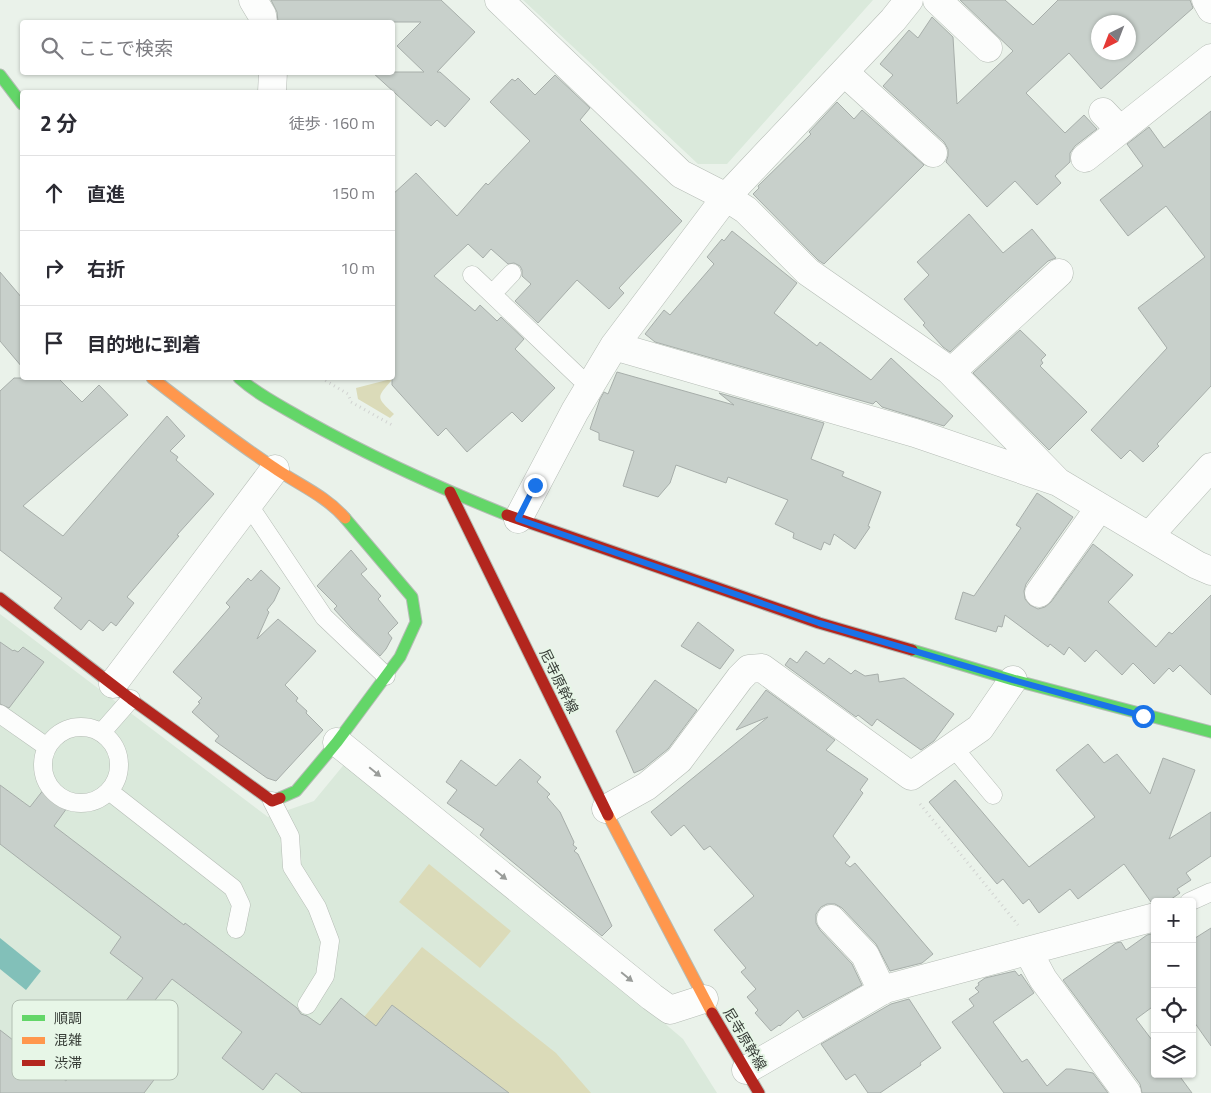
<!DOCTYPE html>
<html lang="ja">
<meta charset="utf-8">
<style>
body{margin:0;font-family:"Titillium Web","Noto Sans JP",sans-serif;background:#f2f2f3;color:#2b2b33}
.controls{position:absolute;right:15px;bottom:15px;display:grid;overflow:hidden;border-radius:5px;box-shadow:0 1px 4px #0004}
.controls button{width:45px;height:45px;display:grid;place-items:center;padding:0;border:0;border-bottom:1px solid #e1e1e2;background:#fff;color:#2b2b33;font:25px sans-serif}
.compass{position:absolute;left:1091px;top:15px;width:45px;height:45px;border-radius:50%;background:#fff;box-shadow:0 1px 4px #0004;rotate:222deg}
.stop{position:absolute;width:15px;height:15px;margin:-11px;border:4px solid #1a73e8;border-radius:50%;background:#fff}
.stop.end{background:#1a73e8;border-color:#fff;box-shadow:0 1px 5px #0008}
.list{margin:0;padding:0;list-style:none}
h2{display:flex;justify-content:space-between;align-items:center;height:65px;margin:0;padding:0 20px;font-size:21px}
h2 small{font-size:16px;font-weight:400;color:#7c7c81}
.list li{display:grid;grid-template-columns:32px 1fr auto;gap:15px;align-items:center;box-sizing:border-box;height:75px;padding:0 20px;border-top:1px solid #e1e1e2}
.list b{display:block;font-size:19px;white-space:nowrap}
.list em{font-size:16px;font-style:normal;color:#7c7c81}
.icon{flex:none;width:28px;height:28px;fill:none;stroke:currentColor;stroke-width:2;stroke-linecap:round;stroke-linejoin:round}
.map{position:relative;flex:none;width:1211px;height:1093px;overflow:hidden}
.search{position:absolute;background:#fff;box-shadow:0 1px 4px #0004;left:20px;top:20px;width:375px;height:55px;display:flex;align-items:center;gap:12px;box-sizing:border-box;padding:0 18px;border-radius:5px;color:#7c7c81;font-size:19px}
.panel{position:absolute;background:#fff;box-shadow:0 1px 4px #0004;left:20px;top:90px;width:375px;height:290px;border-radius:5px}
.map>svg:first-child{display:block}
.built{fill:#dae9db}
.green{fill:#dbdbb9}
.water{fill:#82c0b9}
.building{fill:#c8d0cb;stroke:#a7aeaa;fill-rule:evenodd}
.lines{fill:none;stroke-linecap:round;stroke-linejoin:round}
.lane-casing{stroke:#b5bcb5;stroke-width:19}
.street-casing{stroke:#b5bcb5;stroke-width:29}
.fast-casing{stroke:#b5bcb5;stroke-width:13}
.slow-casing{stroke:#b5bcb5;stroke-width:13}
.jam-casing{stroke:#b5bcb5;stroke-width:13}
.path{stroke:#d1d3d1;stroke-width:3;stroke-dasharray:1 4;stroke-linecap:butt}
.lane{stroke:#fcfdfc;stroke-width:18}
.street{stroke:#fcfdfc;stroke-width:28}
.fast{stroke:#63d668;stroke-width:11}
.slow{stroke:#ff974d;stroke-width:11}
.jam{stroke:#b3261e;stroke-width:11}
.oneway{fill:#9a9d9a}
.route{stroke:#1a73e8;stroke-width:6}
.labels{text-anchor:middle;stroke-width:4;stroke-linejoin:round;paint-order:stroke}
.street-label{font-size:14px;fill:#373d37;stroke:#e7f6e7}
.key{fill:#e7f6e7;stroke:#b2beb2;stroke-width:1}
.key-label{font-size:14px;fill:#373d37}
</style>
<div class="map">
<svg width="1211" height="1093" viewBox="0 0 1211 1093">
<rect width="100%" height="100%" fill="#eaf2ea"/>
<!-- built -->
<path class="built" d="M523 0H873L727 164H698Z
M0 614 268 817 314 801 351 756 683 1039 717 1093H0Z"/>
<!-- green -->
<path class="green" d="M391 379 392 380C376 398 376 397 394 414L390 418 358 399 356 388Z
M429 864 511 931 480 968 399 902Z
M422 947 556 1053 591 1093H301Z"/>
<!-- water -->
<path class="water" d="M0 938 41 971 26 990 0 969Z"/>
<!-- building -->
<path class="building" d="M271 0H441L475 32 437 72H440L470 99 445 127 437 120 431 126 372 72H424L397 46 421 22H278L277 12Z
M960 0H1005L1033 25 1058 0H1190L1193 8 1101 89 1069 53 1026 93 1065 133 1084 115 1097 129 1075 146 1070 153V162L1055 176 1061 183 1037 205 1015 181 987 207 946 162 948 156V149L944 142 883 86 893 75 880 64 909 30 918 38 932 17 953 37 957 104 1013 51ZM1098 22H1128V52H1098Z
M555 75 590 108 580 120 682 221 619 288 624 293 609 309 577 280 538 323 515 301 531 284 522 276V270L520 266 514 263 508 264 491 249 483 258 468 244 434 276 475 311 480 305 497 321 501 317 524 339 515 349 555 388 522 422 512 412 467 452 446 428 438 436 392 385V195L416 173 457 216 486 183 488 185 530 141 490 102 512 79 515 81 518 78 535 95Z
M837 102 854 119 862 110 924 165 824 264 818 260 753 194 759 188 758 186 811 134 809 132Z
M1211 111V386L1157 444 1159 446 1143 462 1130 450 1121 459 1091 430 1167 348 1138 308 1205 257 1166 206 1128 236 1100 200 1143 166 1127 144 1149 127 1164 148Z
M969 214 1003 253 1032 229 1056 258 1048 261 950 352 943 347 923 325 925 323 904 299 929 275 917 262Z
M732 231 797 283 774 313 817 346 820 342 871 380 891 358 953 416 944 426 882 407 876 401 873 404 655 342 645 334 664 310 670 315 714 264 707 257 722 239 724 241Z
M0 272 22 298V367L0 341Z
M1020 330 1046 355 1041 360 1043 363 1040 366 1087 412 1049 450 973 373Z
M617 372 734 405 719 393 824 423 811 459 844 472 842 476 881 492 868 526 870 527 855 549 834 534 830 545 824 542 821 550 793 538 794 533 775 524 788 500 728 477 726 483 676 465 670 483 658 497 623 486 634 451 599 440V433L590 429 600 399 604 392 608 394Z
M14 378H58L82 402 99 385 128 415 23 506 63 536 167 416 185 436 170 451 178 457 176 460 214 494 177 535 179 536 127 597 134 603 116 626 111 622 103 631 89 620 81 630 54 608 62 598 0 550V391Z
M1037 493 1073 517 1026 584 1024 591 1025 599 1030 605 1038 609 1045 607 1051 602 1093 544 1133 575 1108 602 1156 647 1169 632 1172 634 1211 595V695L1180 665 1173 672 1169 668 1154 684 1133 663 1122 675 1096 650 1085 662 1069 647 1064 655 1050 644 1048 647 1005 615 1002 627 998 626 996 632 955 619 963 592 974 596 1021 528 1016 525Z
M351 550 367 569 361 574 381 596 378 599 398 623 388 633 392 638 386 649 380 656 352 629 334 609 337 606 317 586Z
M261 570 280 588 274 601 267 610 269 612 257 639 278 619 316 651 285 685 298 698 296 701 307 711 306 713 323 730 276 781 267 778 215 741 219 736 192 712 200 703 198 702 202 698 173 672 230 607 226 603 248 578 251 581Z
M698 622 734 650 720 669 681 646Z
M0 642 13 651 14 650 18 652 23 647 44 662 9 708 0 704Z
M806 651 824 664 829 658 851 674 855 670 865 676 878 674 879 682 904 678 954 714 934 741 921 750 877 719 872 726 858 715 856 717 785 665 790 658 797 663Z
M655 680 697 710 668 749 643 769 634 773 616 731Z
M766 690 835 740 826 750 868 779 860 790 863 793 833 836 850 857 845 863 850 867 855 863 933 954 922 963 890 971 876 944 842 908 835 904H827L821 907 816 914V923L820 930 852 964 862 985 803 1018 798 1010 780 1026 779 1025 771 1031 755 1013 758 1010 747 997 756 989 741 972 746 968 714 930 754 896 710 846 704 850 684 825 671 836 651 812 768 717 736 730Z
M1088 744 1104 763 1117 754 1150 794 1163 758 1195 770 1169 839 1211 812V856L1186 873 1191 880 1177 889 1180 893 1167 902H1151L1124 864 1078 899 1070 889 1039 913 1029 899 1023 904 1003 879 997 884 929 802 955 780 1029 867 1095 817 1056 770Z
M520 759 541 777 537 782 550 794 547 797 560 812 574 842 573 845 577 848 574 851 578 854 612 926 602 936 480 835 484 829 447 803 457 790 446 782 461 760 496 786Z
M0 785 30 807 44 789 67 808 54 826 184 925 185 923 297 1008 301 1014 307 1016 320 1025 341 998 376 1026 392 1005 509 1093H302L276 1073 263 1090 222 1058 242 1032 172 979 127 1035 166 1064 144 1093H0V1030L66 1081 143 978 110 953 121 937 0 844Z
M1211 928V1046L1192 1019V940Z
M1155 933V1005L1136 1019 1155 1044V1074H1178L1192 1093H1142L1140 1084 1063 980 1116 943 1121 942 1126 950 1147 935Z
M1015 971 1019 976 1021 974 1034 993 993 1022 1022 1062 1027 1059 1047 1086 1066 1069H1071L1093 1073 1108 1093H1004L952 1022 974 1006 969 999 979 992 975 988 979 985 978 983 985 978Z
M909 999 941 1048 920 1063 921 1065 880 1093H868L855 1074 846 1080 821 1044 891 1004Z"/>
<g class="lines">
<!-- lane casing -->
<g class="lane-casing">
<path id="lane" d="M472 275 579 377 591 384
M492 294 512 273
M248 504 324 617 386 676
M0 714 47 747
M43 765a38 38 0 1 1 76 0a38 38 0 1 1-76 0Z
M102 732 131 699
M953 747 993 795
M109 791 233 888 241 905 236 929
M272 801 290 836 292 867 317 907 330 941 325 976 307 1005
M1189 902 1211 892"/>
</g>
<!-- street casing -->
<g class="street-casing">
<path id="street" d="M253 0 262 15 263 22
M499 0 681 174 726 197 746 210 808 272 949 370 1058 482
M937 0 988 48
M1206 0 1211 9
M844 72 933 153
M272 92 273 72
M1103 112 1120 130
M1085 158 1211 58
M614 346 915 433 1058 482 1197 565 1211 571
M951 372 1059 273
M518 519 575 411 614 346 726 197 893 20 909 0
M1149 536 1211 467
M1039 593 1100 507
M113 684 275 469
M337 742 652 997 670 1010 704 999
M606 809 647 786 679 760 740 678 749 669 762 668 911 776 980 728 1013 680
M831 919 865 955 882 991
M1028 951 1043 979 1127 1093
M746 1070 885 989 1155 917"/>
</g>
<!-- fast casing -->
<g class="fast-casing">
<path id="fast" d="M0 75 22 104
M239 378C258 395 281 406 303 419 369 456 437 487 507 515
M912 650 1013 680 1211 732
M280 798 296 791 337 742 400 657 416 622 412 597 345 518"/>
</g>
<!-- slow casing -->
<g class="slow-casing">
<path id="slow" d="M152 378C192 409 231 439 273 467 297 484 325 495 345 518
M608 815 712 1013"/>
</g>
<!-- jam casing -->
<g class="jam-casing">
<path id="jam" d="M450 492 608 815
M507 515 819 623 912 650
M0 598 131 699 272 801 280 798
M712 1013 759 1093"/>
</g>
<!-- path -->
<path class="path" d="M321 378 348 394 351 402 392 425
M920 804 1018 925"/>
<!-- lane -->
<use href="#lane" class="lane"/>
<!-- street -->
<use href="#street" class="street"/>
<!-- fast -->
<use href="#fast" class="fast"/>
<!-- slow -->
<use href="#slow" class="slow"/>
<!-- jam -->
<use href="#jam" class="jam"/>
</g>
<!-- one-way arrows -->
<defs><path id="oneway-solid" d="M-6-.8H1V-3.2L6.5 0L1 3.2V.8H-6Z" transform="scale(1.25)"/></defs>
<g class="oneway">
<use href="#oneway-solid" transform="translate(375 772) rotate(39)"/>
<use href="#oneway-solid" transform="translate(501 875) rotate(39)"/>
<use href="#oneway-solid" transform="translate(627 977) rotate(39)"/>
</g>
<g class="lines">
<!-- route -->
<path class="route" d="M535 485 518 519 819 623 1013 680 1143 716"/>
</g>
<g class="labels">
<!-- street labels -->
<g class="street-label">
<text transform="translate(559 681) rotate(64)" y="5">尼寺原幹線</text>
<text transform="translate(745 1039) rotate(59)" y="5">尼寺原幹線</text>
</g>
</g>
<!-- legend -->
<rect x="12" y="1000" width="166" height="80" rx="8" class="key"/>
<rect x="22" y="1015" width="23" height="6" fill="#63d668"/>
<rect x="22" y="1037" width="23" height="7" fill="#ff974d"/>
<rect x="22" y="1060" width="23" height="6" fill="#b3261e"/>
<g class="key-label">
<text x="54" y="1023">順調</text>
<text x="54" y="1045">混雑</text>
<text x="54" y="1068">渋滞</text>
</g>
</svg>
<div class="controls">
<button>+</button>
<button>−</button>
<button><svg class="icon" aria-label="locate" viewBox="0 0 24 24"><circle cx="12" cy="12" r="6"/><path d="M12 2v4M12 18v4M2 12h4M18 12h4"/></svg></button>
<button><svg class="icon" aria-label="layers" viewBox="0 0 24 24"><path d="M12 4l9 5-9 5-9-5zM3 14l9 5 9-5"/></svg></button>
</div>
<svg class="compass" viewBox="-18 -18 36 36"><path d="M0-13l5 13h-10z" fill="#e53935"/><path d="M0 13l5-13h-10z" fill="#7c7c81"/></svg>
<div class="stop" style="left:1143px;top:716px"></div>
<div class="stop end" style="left:535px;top:485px"></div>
<div class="search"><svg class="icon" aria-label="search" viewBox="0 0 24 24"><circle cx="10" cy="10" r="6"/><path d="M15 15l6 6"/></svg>ここで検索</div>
<section class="panel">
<h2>2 分<small>徒歩 · 160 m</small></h2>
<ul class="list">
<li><svg class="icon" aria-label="ahead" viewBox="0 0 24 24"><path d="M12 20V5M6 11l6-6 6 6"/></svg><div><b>直進</b></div><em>150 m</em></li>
<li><svg class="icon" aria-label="right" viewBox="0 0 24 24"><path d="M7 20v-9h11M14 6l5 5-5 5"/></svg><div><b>右折</b></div><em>10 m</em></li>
<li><svg class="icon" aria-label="arrive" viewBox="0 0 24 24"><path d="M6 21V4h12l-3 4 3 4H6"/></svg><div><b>目的地に到着</b></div></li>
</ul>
</section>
</div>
